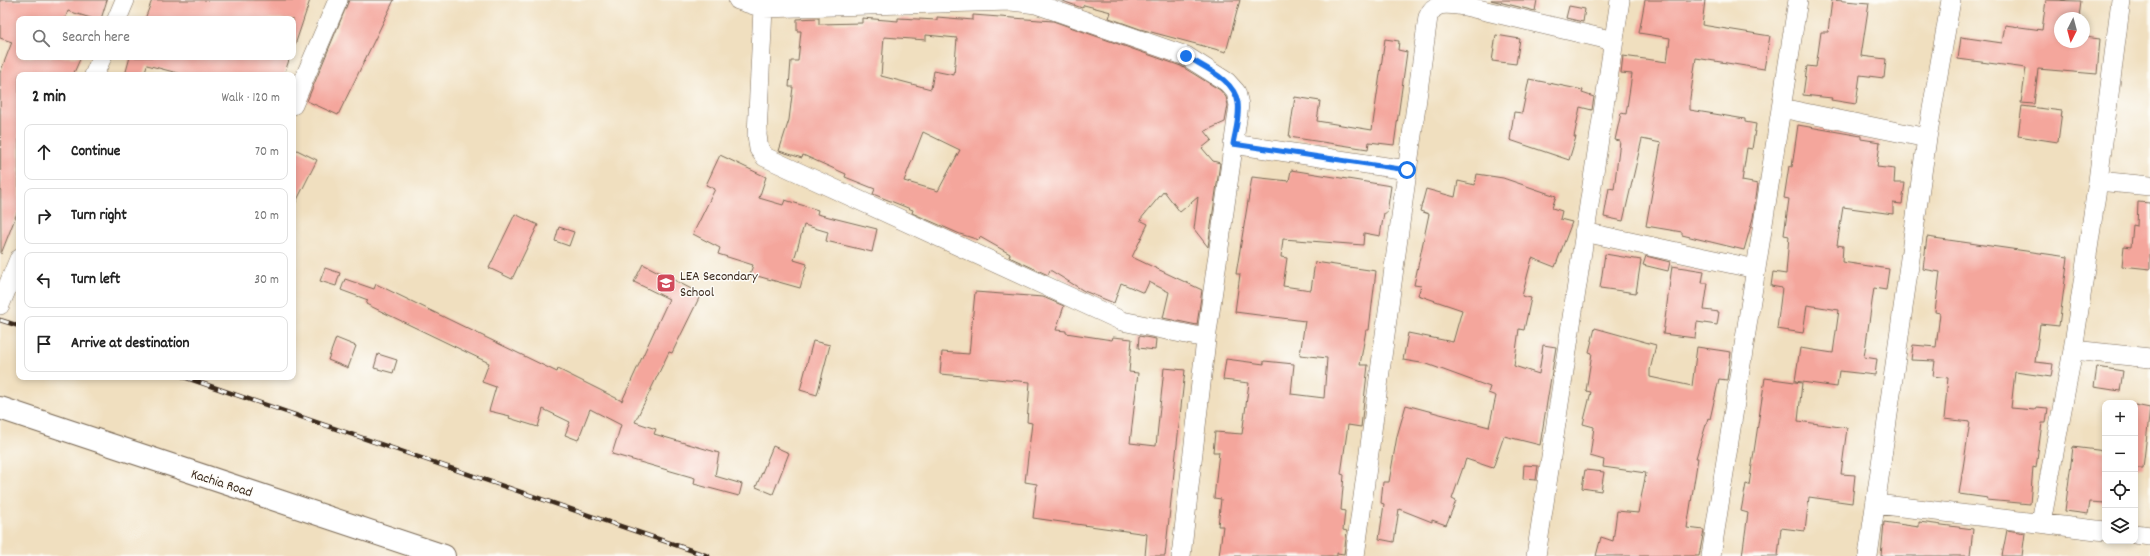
<!DOCTYPE html>
<meta charset="utf-8">
<style>
body{margin:0;font-family:Dekko,sans-serif;background:#f2f2f2;color:#222}
.controls{position:absolute;right:12px;bottom:12px;display:grid;overflow:hidden;border-radius:8px;box-shadow:0 2px 6px #0003}
.controls button{width:36px;height:36px;display:grid;place-items:center;padding:0;border:0;border-bottom:1px solid #e0e0e0;background:#fff;color:#222;font:20px sans-serif}
.compass{position:absolute;left:2054px;top:12px;width:36px;height:36px;border-radius:50%;background:#fff;box-shadow:0 2px 6px #0003;rotate:186deg}
.stop{position:absolute;width:12px;height:12px;margin:-9px;border:3px solid #1a73e8;border-radius:50%;background:#fff}
.stop.end{background:#1a73e8;border-color:#fff;box-shadow:0 1px 4px #0008}
.list{margin:0;padding:0;list-style:none}
h2{display:flex;justify-content:space-between;align-items:center;height:52px;margin:0;padding:0 16px;font-size:17px}
h2 small{font-size:13px;font-weight:400;color:#767676}
.list li{display:grid;grid-template-columns:26px 1fr auto;gap:12px;align-items:center;box-sizing:border-box;height:56px;margin:0 8px 8px;padding:0 8px;border:1px solid #e0e0e0;border-radius:8px}
.list b{display:block;font-size:15px;white-space:nowrap}
.list em{font-size:13px;font-style:normal;color:#767676}
.icon{flex:none;width:22px;height:22px;fill:none;stroke:currentColor;stroke-width:2;stroke-linecap:round;stroke-linejoin:round}
.map{position:relative;flex:none;width:2150px;height:556px;overflow:hidden}
.search{position:absolute;background:#fff;box-shadow:0 2px 6px #0003;left:16px;top:16px;width:280px;height:44px;display:flex;align-items:center;gap:10px;box-sizing:border-box;padding:0 14px;border-radius:8px;color:#767676;font-size:15px}
.panel{position:absolute;background:#fff;box-shadow:0 2px 6px #0003;left:16px;top:72px;width:280px;height:308px;border-radius:8px}
.map>svg:first-child{display:block}
.building{fill:#f4a69c;fill-rule:evenodd}
.lines{fill:none;stroke-linecap:round;stroke-linejoin:round}
.minor-casing{stroke:#7a6956;stroke-width:20}
.major-casing{stroke:#7a6956;stroke-width:24}
.minor{stroke:#fff;stroke-width:19}
.major{stroke:#fff;stroke-width:22}
.rail-casing{stroke:#3b2a1e;stroke-width:4.5}
.rail{stroke:#fdfcf7;stroke-width:3;stroke-dasharray:9;stroke-linecap:butt}
.route{stroke:#1a73e8;stroke-width:5}
.labels{text-anchor:middle;stroke-width:3;stroke-linejoin:round;paint-order:stroke}
.poi-label{font-size:14px;fill:#3b2a1e;stroke:#fdfcf7;text-anchor:start}
.street-label{font-size:14px;fill:#3b2a1e;stroke:#fdfcf7}
</style>
<div class="map">
<svg width="2150" height="556" viewBox="0 0 2150 556">
<rect width="100%" height="100%" fill="#fdfcf7"/>
<filter id="ink" filterUnits="userSpaceOnUse"><feTurbulence type="fractalNoise" baseFrequency=".025" numOctaves="2"/><feDisplacementMap in="SourceGraphic" scale="8" xChannelSelector="R" yChannelSelector="G"/><feConvolveMatrix kernelMatrix="1 2 1 2 8 2 1 2 1" color-interpolation-filters="sRGB"/></filter>
<filter id="wash" filterUnits="userSpaceOnUse"><feTurbulence type="fractalNoise" baseFrequency=".012" numOctaves="4" result="noise"/><feDisplacementMap in="SourceGraphic" scale="16" xChannelSelector="R" yChannelSelector="G"/><feGaussianBlur stdDeviation="0.9" result="paint"/><feColorMatrix in="noise" values="0 0 0 0 0 0 0 0 0 0 0 0 0 0 0 0 0 1.4 0 .05"/><feComposite in="paint" operator="in"/></filter>
<g filter="url(#wash)">
<rect width="100%" height="100%" fill="#f0dfbf"/>
<g id="blocks">
<!-- building -->
<path class="building" d="M0 0H107L101 19H94L68 11 65 19H19V57H81L73 75H19V208L1 254 0 73 12 42 0 38Z
M152 0H310L295 45 293 44V19H145Z
M349 0H394L338 115 307 101Z
M1060 0H1240L1226 52 1140 29 1109 18 1111 12 1084 5 1082 8Z
M1491 0H1537L1535 11Z
M1645 0H1705L1702 25 1770 36 1764 69 1696 58 1690 98V110L1745 119V122L1756 124 1752 149 1747 148 1742 181 1758 184 1753 218 1744 250 1682 235V232L1646 226 1661 143 1642 139 1623 221 1604 217 1609 188 1614 189 1620 141 1615 140 1621 113 1626 114 1632 74 1621 73 1623 56 1667 62 1670 38 1639 33Z
M1832 0 1869 3 1861 56 1886 59 1884 78 1860 75 1856 104 1831 100 1832 98 1803 95 1807 66 1816 67 1821 32H1828Z
M2046 0 2081 1 2079 18H2060V42H2084V37L2100 39 2097 74 2038 69 2034 104 2021 103 2026 68 1958 59 1961 37 2002 43 2005 25 2042 30Z
M1569 6 1585 9 1583 22 1566 18Z
M973 15 1053 21 1181 66 1220 90 1226 97 1228 105 1225 122 1205 131 1212 140 1202 148 1213 161 1220 163 1208 247 1194 229 1198 197 1180 212 1164 191 1140 220 1148 224 1132 257 1202 290 1197 325 1163 318 1169 292 1149 282 1144 293 1121 283 1114 303 1084 291 1050 270 1048 275 1009 257 1010 254 980 237 979 240 960 234 912 213 913 210 873 194 875 189 845 177 846 174 803 155 802 158 779 151 789 120 793 87H789L791 61H798L801 31H797V19L819 18V24L862 23V18L898 21V18L937 20V17L973 20ZM926 35 957 38 954 75 934 71 931 89 881 76 884 37 926 40ZM923 132 960 150 938 191 904 181Z
M1496 35 1520 39 1516 64 1492 61Z
M1385 39 1399 41 1398 50 1407 52 1394 145 1369 142 1368 149 1289 137 1295 97 1320 101 1317 121 1372 130Z
M130 57H290L284 75H185L147 65 144 75H125Z
M1529 79 1583 90 1582 93 1594 97 1592 110 1580 107 1574 137H1576L1569 160 1510 140 1514 112 1522 113Z
M2022 106 2062 111 2058 142 2018 136Z
M1798 125 1861 136V139L1880 142 1877 167 1895 169 1894 183H1905L1902 204 1893 203V214L1843 207 1837 245 1843 246 1842 262 1889 269 1886 290 1874 288 1864 357 1877 359 1875 375 1839 371 1837 387 1795 381 1800 348 1833 353 1839 310 1807 305 1803 333 1777 329 1782 288 1771 286 1773 272 1786 274 1789 236 1784 235 1789 199 1784 198 1789 166 1792 167Z
M293 148 317 160 293 208Z
M720 155 766 177 759 198 783 205 785 200 818 210 817 214 877 229 872 252 826 241 828 232 804 225 794 260 807 264 800 288 750 274 753 265 718 254 720 248 693 234 715 189 706 185Z
M1291 170 1391 186 1387 213H1384L1380 236 1364 233 1363 245 1283 239 1281 257 1287 258 1283 286 1311 290 1315 262 1376 271 1369 330H1366L1360 365H1368L1361 427 1348 425 1341 474 1344 475 1341 510 1345 511 1343 530 1347 531 1344 554 1337 553V556H1219L1223 526H1218L1221 499 1214 498 1219 452H1213L1215 432 1242 434 1249 383 1223 380 1226 359 1264 364V361L1294 364 1291 394 1324 398 1327 358 1300 355 1305 321 1235 312 1240 274H1236L1252 177 1289 181Z
M1477 174 1503 178 1556 196 1552 208 1562 211 1560 219 1572 222 1555 267 1532 258 1522 296 1531 298 1524 330 1519 329 1514 366 1539 374 1543 345 1556 347 1540 445 1504 436 1493 468 1466 459 1452 499 1456 501 1446 525 1432 520V522L1399 509 1394 542 1379 539 1384 504 1381 503 1383 482H1389L1397 436 1406 405 1489 427 1496 396 1488 393 1490 387 1427 364 1403 360 1408 333 1453 342 1462 310 1418 295 1421 286 1414 285 1429 214 1420 211 1426 189 1455 197 1458 181 1475 185Z
M2138 202 2150 203V269L2122 266 2124 246 2131 247 2133 225 2137 226Z
M515 214 538 225 512 279 489 268Z
M559 227 574 232 569 246 555 241Z
M1927 237 2068 257 2059 326 2040 324 2035 362 2053 364 2051 377 2015 372 2011 408 2035 410 2036 407 2048 408 2046 423H2042L2036 468 2033 467 2030 504 1987 500 1988 498 1959 494 1970 422 1944 419 1948 378 1933 376 1935 361 1911 360 1913 345 1936 347 1940 313 1935 312 1940 272 1923 269Z
M1605 254 1641 260 1636 293 1600 288Z
M1646 256 1670 262 1668 271 1643 265Z
M643 264 701 294 672 353 669 352 635 422 656 429 654 434 719 453 715 476 742 484 739 496 694 484 695 478 612 454 621 425 590 409 578 440 565 435 570 422 543 409 538 427 509 418 510 416 489 411 496 387 482 382 489 363 366 304 368 300 341 290 345 279 374 289 376 284 557 372 558 369 622 401 669 299 634 282Z
M1672 266 1704 271 1702 283H1708L1704 310 1719 312 1717 325 1697 322 1695 338 1663 334Z
M325 268 340 273 336 286 320 281Z
M975 292 1043 297 1064 306 1056 330 1066 331V333L1112 340 1113 337 1132 339 1129 372 1138 373 1130 443 1156 446 1164 368 1185 370 1165 556H1145L1147 534 1033 518 1037 484 1025 482 1032 423 1027 422 1030 382 940 374 942 352 969 354Z
M1595 328 1656 345 1650 370V377L1692 386 1697 347 1731 352 1727 380 1719 379 1710 419 1708 418 1696 458H1698L1687 528 1704 530 1699 556H1596L1601 537 1613 541 1617 511 1638 513 1646 473 1603 467 1604 460 1590 456 1594 427 1583 424 1591 392 1586 391 1592 353 1589 352Z
M1139 336 1156 339 1155 350 1138 348Z
M336 338 356 346 348 368 328 360Z
M813 341 830 345 817 395 800 390Z
M378 354 397 360 393 373 374 368Z
M2097 367 2123 371 2120 391 2094 387Z
M1765 378 1802 383 1798 421 1847 428 1841 474 1855 475 1852 503 1809 497 1805 531 1781 528 1778 556H1742L1748 513 1741 511 1746 484 1749 485Z
M2135 405 2150 408 2143 468H2135Z
M773 446 789 453 773 494 756 487Z
M2073 447 2105 451V503L2090 502 2088 514 2065 511Z
M1524 465 1538 466 1536 480 1523 479Z
M1585 470 1604 472 1601 491 1582 488Z
M1884 522 1919 527V522L1973 529 1970 556H1881Z
M2007 530 2025 533 2022 556H2002Z"/>
</g>
</g>
<g filter="url(#ink)">
<use href="#blocks" fill-opacity="0" stroke="#7a6956" stroke-width="1"/>
<g class="lines">
<!-- minor casing -->
<g class="minor-casing">
<path id="minor" d="M738 0 763 8 1011 1 1036 4 1186 56 1227 82 1236 92 1239 105 1206 340 1181 556
M763 8 757 135 759 149 765 157 1122 321 1201 337 1206 340
M117 19 125 0
M94 75 102 57
M293 105 338 0
M1781 108 1927 138
M1233 144 1407 170
M2098 181 2150 186
M1584 232 1756 269
M0 305 19 259
M2073 350 2150 358
M1876 504 2105 531
M2041 523 2073 350 2098 181 2121 0
M2135 534 2150 536
M1355 556 1428 17C1435 0 1448 4 1465 6L1614 41
M1536 556 1620 0
M1711 556 1798 0
M1868 556 1927 138 1951 0"/>
</g>
<!-- major casing -->
<g class="major-casing">
<path id="major" d="M0 408 444 556"/>
</g>
<!-- minor -->
<use href="#minor" class="minor"/>
<!-- major -->
<use href="#major" class="major"/>
<!-- rail casing -->
<g class="rail-casing">
<path id="rail" d="M0 320 19 326
M184 377 708 556"/>
</g>
<!-- rail -->
<use href="#rail" class="rail"/>
</g>
</g>
<g class="lines" filter="url(#ink)">
<!-- route -->
<path class="route" d="M1186 56C1205 68 1235 80 1238 103 1240 116 1235 132 1233 144L1407 170"/>
</g>
<!-- icons -->
<defs>
<g id="school-square" transform="scale(1)"><rect x="-9" y="-9" width="18" height="18" rx="4" fill="#d1495b" stroke="#fdfcf7"/><path d="M0-5L7-2L0 1L-7-2ZM-4 1L0 2.5L4 1V4Q0 6-4 4Z" fill="#fff"/></g>
</defs>
<g fill-rule="evenodd">
<use href="#school-square" x="666" y="283"/>
</g>
<g class="labels">
<!-- poi labels -->
<g class="poi-label">
<text x="680" y="280">LEA Secondary<tspan x="680" dy="16">School</tspan></text>
</g>
<!-- street labels -->
<g class="street-label">
<text transform="translate(222 482) rotate(18)" y="5">Kachia Road</text>
</g>
</g>
</svg>
<div class="controls">
<button>+</button>
<button>−</button>
<button><svg class="icon" aria-label="locate" viewBox="0 0 24 24"><circle cx="12" cy="12" r="6"/><path d="M12 2v4M12 18v4M2 12h4M18 12h4"/></svg></button>
<button><svg class="icon" aria-label="layers" viewBox="0 0 24 24"><path d="M12 4l9 5-9 5-9-5zM3 14l9 5 9-5"/></svg></button>
</div>
<svg class="compass" viewBox="-18 -18 36 36"><path d="M0-13l5 13h-10z" fill="#e53935"/><path d="M0 13l5-13h-10z" fill="#767676"/></svg>
<div class="stop" style="left:1407px;top:170px"></div>
<div class="stop end" style="left:1186px;top:56px"></div>
<div class="search"><svg class="icon" aria-label="search" viewBox="0 0 24 24"><circle cx="10" cy="10" r="6"/><path d="M15 15l6 6"/></svg>Search here</div>
<section class="panel">
<h2>2 min<small>Walk · 120 m</small></h2>
<ul class="list">
<li><svg class="icon" aria-label="ahead" viewBox="0 0 24 24"><path d="M12 20V5M6 11l6-6 6 6"/></svg><div><b>Continue</b></div><em>70 m</em></li>
<li><svg class="icon" aria-label="right" viewBox="0 0 24 24"><path d="M7 20v-9h11M14 6l5 5-5 5"/></svg><div><b>Turn right</b></div><em>20 m</em></li>
<li><svg class="icon" aria-label="left" viewBox="0 0 24 24"><path d="M17 20v-9H6M10 6l-5 5 5 5"/></svg><div><b>Turn left</b></div><em>30 m</em></li>
<li><svg class="icon" aria-label="arrive" viewBox="0 0 24 24"><path d="M6 21V4h12l-3 4 3 4H6"/></svg><div><b>Arrive at destination</b></div></li>
</ul>
</section>
</div>
